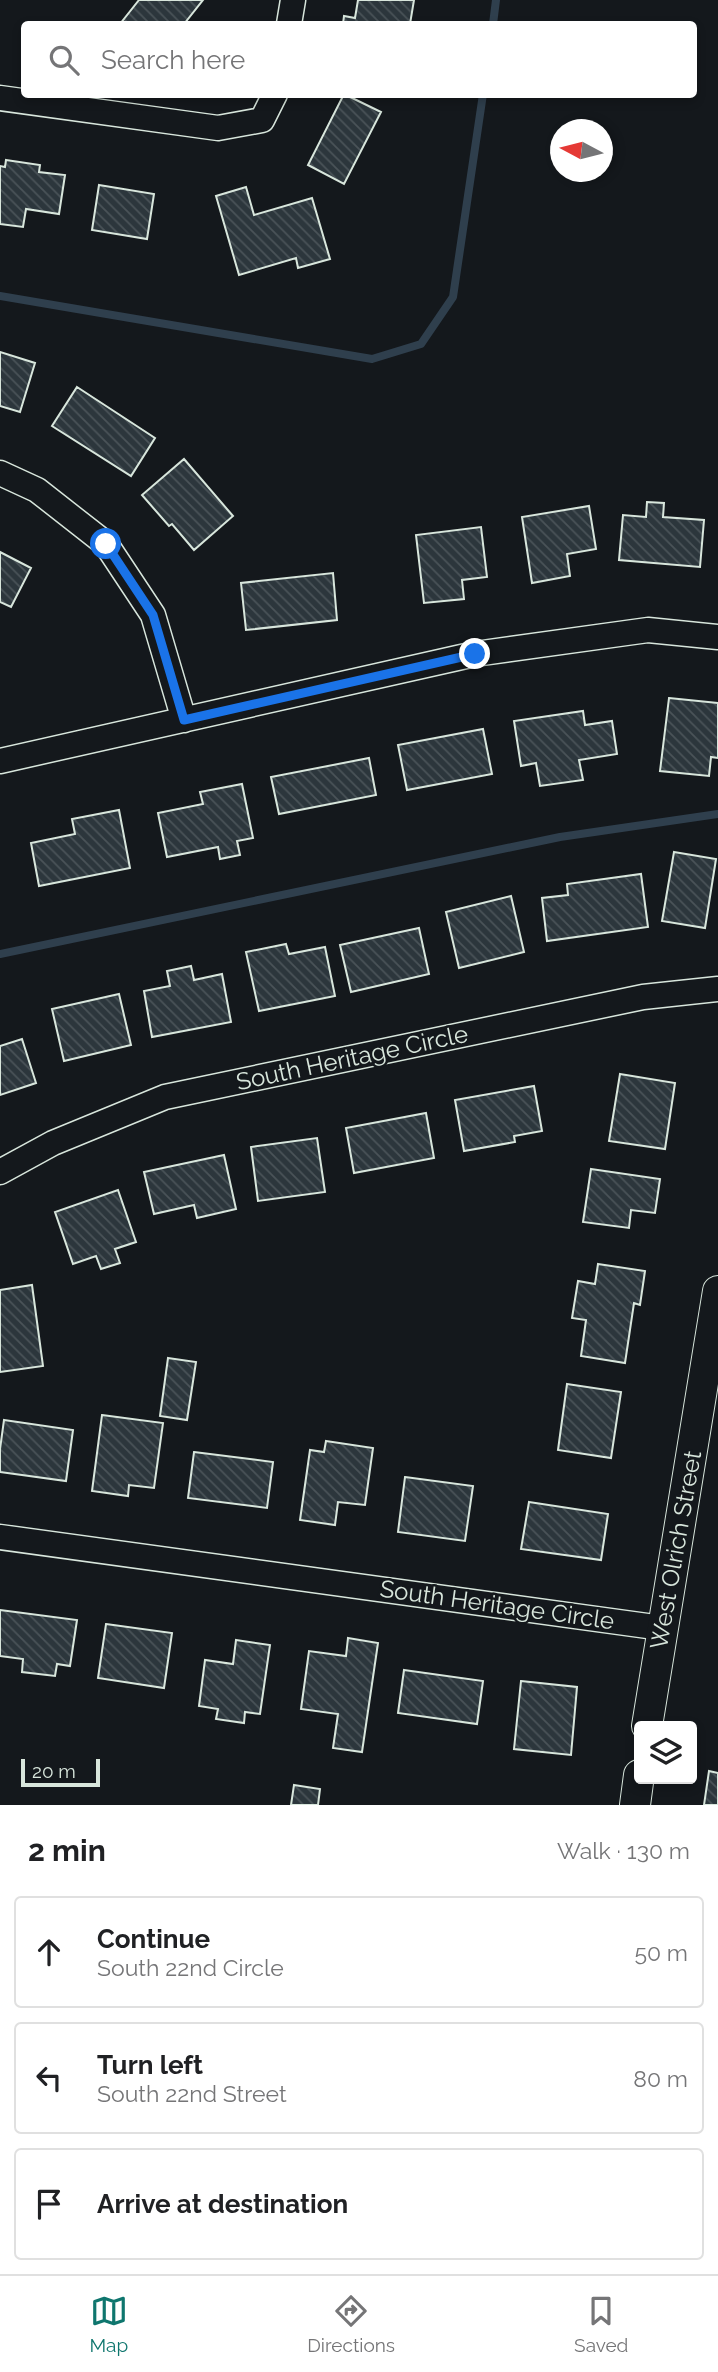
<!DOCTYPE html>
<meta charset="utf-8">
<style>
body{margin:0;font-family:Raleway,sans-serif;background:#f2f2f2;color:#202124}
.controls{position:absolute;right:21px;bottom:21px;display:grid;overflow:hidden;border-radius:7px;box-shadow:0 4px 10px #0003}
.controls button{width:63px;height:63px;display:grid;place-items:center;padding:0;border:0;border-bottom:2px solid #e0e0e0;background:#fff;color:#202124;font:35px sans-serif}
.compass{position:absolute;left:550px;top:119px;width:63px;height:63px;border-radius:50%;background:#fff;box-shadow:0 4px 10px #0003;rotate:277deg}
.scale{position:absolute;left:21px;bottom:18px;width:79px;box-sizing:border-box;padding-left:7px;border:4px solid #d8e6dc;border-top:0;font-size:19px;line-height:24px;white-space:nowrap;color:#d8e6dc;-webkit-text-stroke:5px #14181c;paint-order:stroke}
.stop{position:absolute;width:21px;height:21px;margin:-16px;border:5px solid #1a73e8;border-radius:50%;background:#fff}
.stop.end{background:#1a73e8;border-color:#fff;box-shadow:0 2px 7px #0008}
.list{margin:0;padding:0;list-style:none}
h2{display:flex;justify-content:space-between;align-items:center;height:91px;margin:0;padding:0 28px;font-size:30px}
h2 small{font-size:23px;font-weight:400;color:#757577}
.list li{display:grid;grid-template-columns:46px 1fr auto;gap:21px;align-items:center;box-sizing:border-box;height:112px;margin:0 14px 14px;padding:0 14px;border:2px solid #e0e0e0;border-radius:7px}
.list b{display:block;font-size:26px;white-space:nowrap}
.list p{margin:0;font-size:23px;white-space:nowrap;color:#757577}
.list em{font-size:23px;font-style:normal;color:#757577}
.icon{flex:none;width:38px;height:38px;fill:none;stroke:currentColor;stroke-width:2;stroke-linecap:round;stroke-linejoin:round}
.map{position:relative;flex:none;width:718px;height:1805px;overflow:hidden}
.search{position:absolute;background:#fff;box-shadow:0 4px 10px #0003;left:21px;right:21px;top:21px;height:77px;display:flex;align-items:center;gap:18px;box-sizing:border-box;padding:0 24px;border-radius:7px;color:#757577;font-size:26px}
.sheet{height:469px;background:#fff}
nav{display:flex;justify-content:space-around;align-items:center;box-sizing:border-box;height:98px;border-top:2px solid #e0e0e0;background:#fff;font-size:19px;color:#757577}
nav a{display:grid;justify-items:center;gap:4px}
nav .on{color:#0f766e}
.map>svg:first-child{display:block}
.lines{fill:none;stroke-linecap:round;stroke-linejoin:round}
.stream{stroke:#2f3f4d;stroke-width:8}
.building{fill:url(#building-back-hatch);stroke:#d8e6dc;stroke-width:2}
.minor-casing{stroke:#d8e6dc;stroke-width:27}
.tertiary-casing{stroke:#d8e6dc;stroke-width:32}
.minor{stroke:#14181c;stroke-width:24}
.tertiary{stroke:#14181c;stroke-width:30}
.route{stroke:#1a73e8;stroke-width:9}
.labels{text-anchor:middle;stroke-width:5;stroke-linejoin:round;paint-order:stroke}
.street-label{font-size:24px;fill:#d8e6dc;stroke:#14181c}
</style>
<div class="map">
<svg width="718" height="1805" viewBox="0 0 718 1805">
<defs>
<pattern id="building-back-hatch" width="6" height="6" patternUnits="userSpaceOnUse" patternTransform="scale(1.75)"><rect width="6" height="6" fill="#2c363c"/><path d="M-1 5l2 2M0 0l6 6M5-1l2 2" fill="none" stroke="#4a5358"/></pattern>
</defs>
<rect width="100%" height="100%" fill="#14181c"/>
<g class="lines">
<!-- stream -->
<path class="stream" d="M493 24 496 0
M0 296 372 359 421 344 453 297 483 94
M0 954 560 837 718 814"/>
</g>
<!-- building -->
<path class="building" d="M139 0H203L184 24H120Z
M358 0H414L410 24H343L344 16 355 18Z
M344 94 381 112 344 184 308 165Z
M6 160 40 165 39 172 65 175 59 214 26 209 23 227 0 224V166L5 167Z
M99 185 154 194 147 239 92 230Z
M246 187 254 215 312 198 330 259 298 268 296 258 239 275 216 196Z
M0 352 35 363 20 412 0 406Z
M77 387 155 438 131 476 52 426Z
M184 459 233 516 194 550 172 524 169 526 142 495Z
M647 502 664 503 663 517 704 520 700 567 619 560 623 515 646 517Z
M589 506 596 549 567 554 570 576 532 583 522 517Z
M481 527 487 577 462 580 464 599 424 603 416 535Z
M0 552 31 568 11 607 0 602Z
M333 573 337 620 246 630 241 583Z
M669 698 718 703V758L711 757 709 776 660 771Z
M583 711 585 725 612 721 617 754 579 760 583 780 540 786 536 763 521 766 514 721Z
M483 729 492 774 407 790 398 745Z
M369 758 376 795 279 814 271 777Z
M242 784 253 838 237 841 240 855 220 859 218 847 167 857 158 813 203 804 200 792Z
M119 810 130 868 39 886 31 843 75 834 72 819Z
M674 852 716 859 705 928 662 921Z
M641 874 648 927 547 941 542 898 568 895 567 884Z
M511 896 524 952 459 968 446 912Z
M419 928 429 974 351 992 340 945Z
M286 944 289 954 325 947 335 996 259 1011 246 952Z
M191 966 194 980 222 974 231 1022 152 1037 144 991 170 986 167 971Z
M119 994 131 1045 64 1061 52 1009Z
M22 1039 36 1083 0 1095V1046Z
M620 1074 675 1083 665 1149 609 1141Z
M534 1086 542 1131 514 1136 515 1142 464 1151 455 1100Z
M426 1113 434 1158 354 1173 346 1128Z
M317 1138 325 1192 258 1201 251 1147Z
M224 1155 236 1209 197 1218 194 1205 154 1214 144 1172Z
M591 1169 660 1179 655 1213 631 1210 629 1228 583 1222Z
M118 1190 136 1242 115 1249 120 1263 101 1269 96 1256 73 1264 55 1212Z
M598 1264 645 1271 640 1305 634 1303 625 1363 581 1356 586 1320 572 1318 578 1281 595 1284Z
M32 1285 43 1366 0 1372V1290Z
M168 1358 196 1362 187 1420 160 1416Z
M567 1384 621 1392 611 1458 558 1450Z
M102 1415 163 1423 154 1488 129 1485 128 1496 92 1491Z
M4 1420 73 1430 66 1481 0 1472V1449Z
M326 1441 373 1448 365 1505 338 1502 335 1525 300 1520 310 1450 324 1452Z
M194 1452 273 1462 267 1508 188 1498Z
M405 1477 473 1486 465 1541 398 1532Z
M529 1502 608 1514 601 1560 521 1549Z
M0 1610 77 1620 70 1666 57 1664 55 1676 22 1672 23 1659 0 1656Z
M106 1624 172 1633 164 1688 98 1678Z
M348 1638 378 1643 362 1752 333 1748 338 1714 301 1709 309 1651 346 1656Z
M236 1640 270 1645 260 1714 245 1712 244 1723 216 1719 218 1709 199 1706 205 1660 233 1664Z
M404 1670 483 1681 477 1724 398 1713Z
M521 1681 577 1687 571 1755 514 1749Z
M709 1771 718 1773V1805H704Z
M294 1785 320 1789 318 1805H291Z"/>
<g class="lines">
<!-- minor casing -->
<g class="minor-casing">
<path id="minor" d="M289 24 293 0
M0 98 218 128 262 120 275 94
M0 473 37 490 106 544 153 615 184 720
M0 761 475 654 648 630 718 637
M0 1172 53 1143 165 1097 643 997 718 989
M0 1537 662 1628"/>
</g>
<!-- tertiary casing -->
<g class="tertiary-casing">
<path id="tertiary" d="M647 1726 718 1291
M635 1805 639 1775"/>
</g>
<!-- minor -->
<use href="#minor" class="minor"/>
<!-- tertiary -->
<use href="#tertiary" class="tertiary"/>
</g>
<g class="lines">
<!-- route -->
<path class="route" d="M106 544 153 615 184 720 475 654"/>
</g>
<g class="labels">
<!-- street labels -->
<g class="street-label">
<text transform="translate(352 1058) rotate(-12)" y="8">South Heritage Circle</text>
<text transform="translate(676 1550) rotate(-80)" y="8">West Olrich Street</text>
<text transform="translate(497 1605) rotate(8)" y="8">South Heritage Circle</text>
</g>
</g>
</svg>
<div class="controls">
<button><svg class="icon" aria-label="layers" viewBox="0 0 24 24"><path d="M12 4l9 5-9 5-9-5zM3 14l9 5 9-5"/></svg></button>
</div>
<svg class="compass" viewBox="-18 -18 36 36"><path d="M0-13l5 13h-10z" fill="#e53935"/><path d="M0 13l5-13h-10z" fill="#757577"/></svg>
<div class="scale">20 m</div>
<div class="stop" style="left:106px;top:544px"></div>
<div class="stop end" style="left:475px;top:654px"></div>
<div class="search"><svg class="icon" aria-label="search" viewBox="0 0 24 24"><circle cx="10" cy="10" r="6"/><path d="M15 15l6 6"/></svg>Search here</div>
</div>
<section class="sheet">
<h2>2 min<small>Walk · 130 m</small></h2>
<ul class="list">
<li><svg class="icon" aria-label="ahead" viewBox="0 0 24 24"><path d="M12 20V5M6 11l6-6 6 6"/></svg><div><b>Continue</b><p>South 22nd Circle</p></div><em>50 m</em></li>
<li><svg class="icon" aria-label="left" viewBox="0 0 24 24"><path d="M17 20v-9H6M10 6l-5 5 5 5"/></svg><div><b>Turn left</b><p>South 22nd Street</p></div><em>80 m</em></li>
<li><svg class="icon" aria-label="arrive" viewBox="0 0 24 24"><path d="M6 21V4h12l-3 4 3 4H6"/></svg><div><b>Arrive at destination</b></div></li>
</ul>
</section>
<nav>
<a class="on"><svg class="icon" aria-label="map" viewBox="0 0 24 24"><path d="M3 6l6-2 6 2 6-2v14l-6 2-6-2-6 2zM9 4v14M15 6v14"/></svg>Map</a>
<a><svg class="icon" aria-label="directions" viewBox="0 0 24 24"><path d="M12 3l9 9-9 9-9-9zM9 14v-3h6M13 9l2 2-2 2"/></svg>Directions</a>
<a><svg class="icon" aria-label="saved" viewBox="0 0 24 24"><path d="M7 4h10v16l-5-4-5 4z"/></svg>Saved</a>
</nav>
